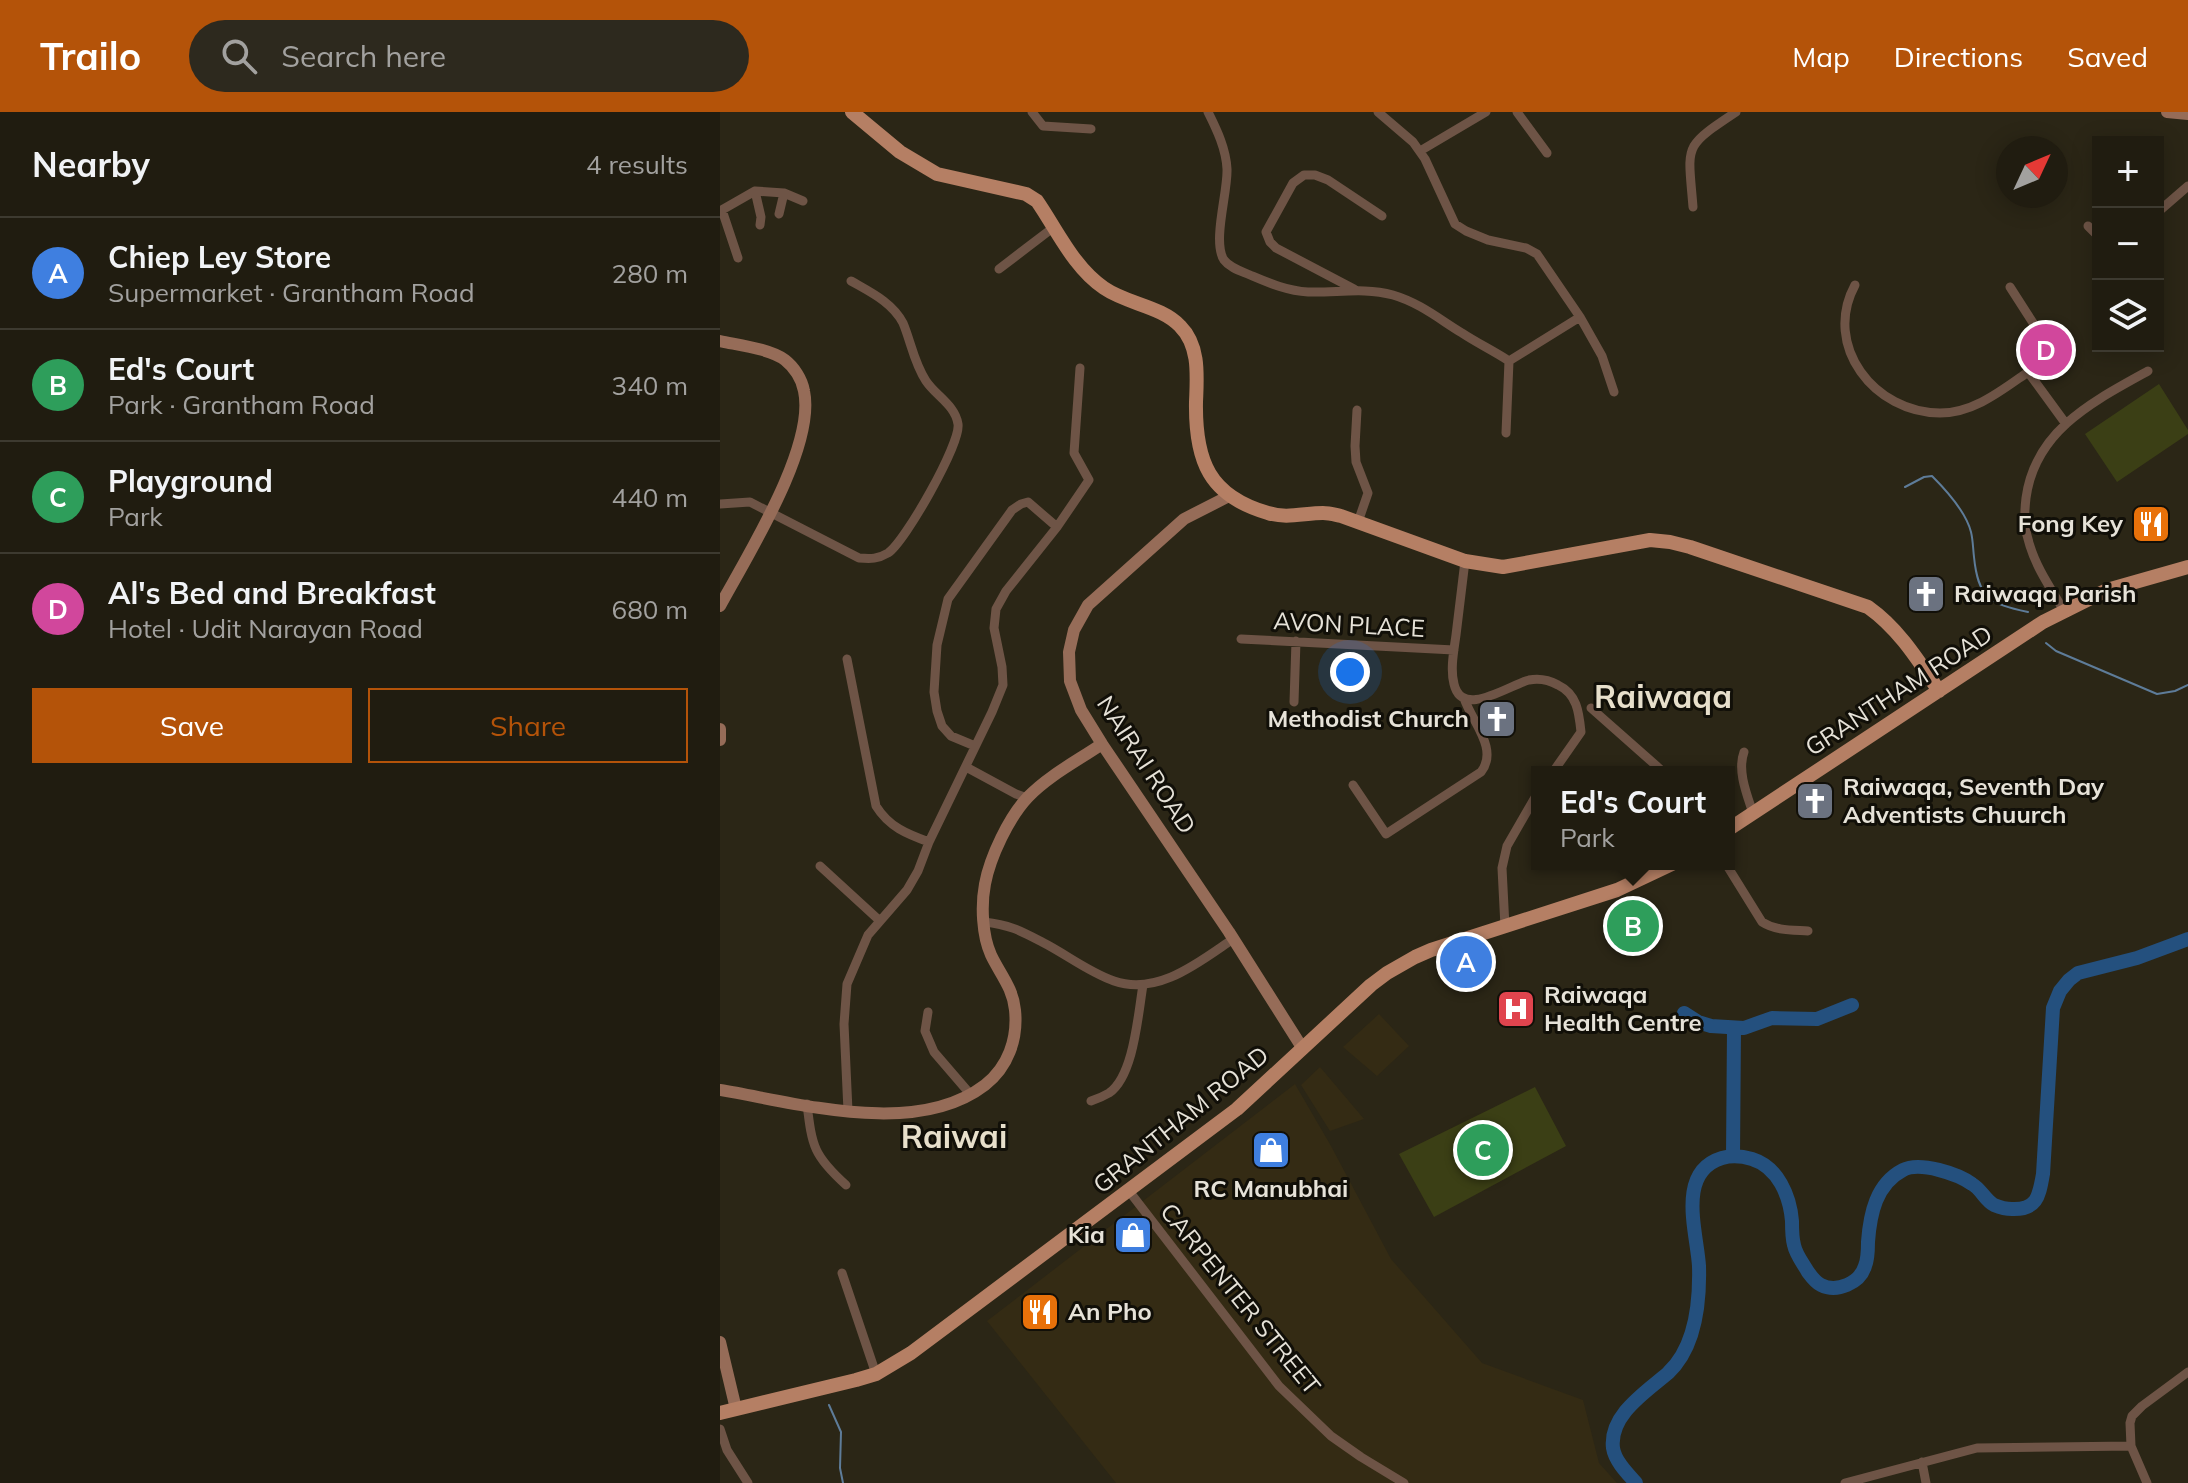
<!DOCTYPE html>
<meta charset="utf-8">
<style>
body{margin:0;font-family:Mulish,sans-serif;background:#2d291e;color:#f1f3f6}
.controls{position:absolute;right:24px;top:24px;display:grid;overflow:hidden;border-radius:0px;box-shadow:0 4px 20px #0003}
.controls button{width:72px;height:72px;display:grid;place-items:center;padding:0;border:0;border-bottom:2px solid #3d3a30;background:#201c10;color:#f1f3f6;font:40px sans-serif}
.compass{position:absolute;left:1276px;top:24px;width:72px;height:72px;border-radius:50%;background:#201c10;box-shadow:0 4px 20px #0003;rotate:46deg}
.you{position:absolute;left:630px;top:560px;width:28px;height:28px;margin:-20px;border:6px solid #fff;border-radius:50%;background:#1a73e8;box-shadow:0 0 0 12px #1a73e833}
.badge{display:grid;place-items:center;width:52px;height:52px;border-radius:50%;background:#b45309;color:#fff;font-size:26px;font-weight:700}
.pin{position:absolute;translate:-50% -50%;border:4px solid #fff;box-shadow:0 2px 8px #0006}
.popup{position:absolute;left:811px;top:654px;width:204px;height:104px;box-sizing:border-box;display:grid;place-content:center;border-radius:0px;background:#201c10;filter:drop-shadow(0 2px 6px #0005);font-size:26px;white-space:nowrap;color:#a2a19f}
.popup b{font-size:30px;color:#f1f3f6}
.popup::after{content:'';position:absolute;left:50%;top:100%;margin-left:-16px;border:16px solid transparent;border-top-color:#201c10}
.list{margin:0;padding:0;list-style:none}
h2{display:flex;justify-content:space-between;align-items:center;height:104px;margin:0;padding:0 32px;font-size:34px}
h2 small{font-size:26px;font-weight:400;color:#a2a19f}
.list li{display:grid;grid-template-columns:52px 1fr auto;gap:24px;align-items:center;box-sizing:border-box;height:112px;padding:0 32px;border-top:2px solid #3d3a30}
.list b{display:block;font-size:30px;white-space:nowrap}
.list p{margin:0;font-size:26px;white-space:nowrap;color:#a2a19f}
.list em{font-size:26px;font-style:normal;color:#a2a19f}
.actions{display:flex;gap:16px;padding:24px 32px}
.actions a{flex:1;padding:18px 0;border:2px solid #b45309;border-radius:0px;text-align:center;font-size:28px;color:#b45309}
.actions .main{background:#b45309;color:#fff}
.icon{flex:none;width:44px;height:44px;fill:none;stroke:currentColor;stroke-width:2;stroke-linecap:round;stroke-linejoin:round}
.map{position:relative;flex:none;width:1468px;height:1371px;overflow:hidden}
header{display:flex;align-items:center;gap:48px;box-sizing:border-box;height:112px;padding:0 40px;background:#b45309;color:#fff}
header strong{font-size:38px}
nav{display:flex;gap:44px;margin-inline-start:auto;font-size:28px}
.search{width:560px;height:72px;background:#2d291e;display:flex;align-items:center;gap:20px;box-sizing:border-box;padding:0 28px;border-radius:44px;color:#a2a19f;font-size:30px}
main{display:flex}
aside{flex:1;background:#201c10}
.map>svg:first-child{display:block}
.built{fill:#342b14}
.green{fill:#3b3f15}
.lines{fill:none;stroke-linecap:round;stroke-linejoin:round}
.stream{stroke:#5e7c99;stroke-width:2}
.river{stroke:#24507e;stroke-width:14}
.street{stroke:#6e5446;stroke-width:9}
.secondary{stroke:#966c58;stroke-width:12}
.primary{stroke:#b57f64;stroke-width:14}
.labels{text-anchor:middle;stroke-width:6;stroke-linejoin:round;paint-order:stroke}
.poi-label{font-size:24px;font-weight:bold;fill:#e6e2d8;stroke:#110f08;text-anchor:start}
.street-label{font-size:24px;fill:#e6e2d8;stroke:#110f08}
.district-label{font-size:32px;font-weight:bold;fill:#e7dfcb;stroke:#110f08}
</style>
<header>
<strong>Trailo</strong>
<div class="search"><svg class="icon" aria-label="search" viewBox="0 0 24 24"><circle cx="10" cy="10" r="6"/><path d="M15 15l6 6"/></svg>Search here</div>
<nav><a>Map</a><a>Directions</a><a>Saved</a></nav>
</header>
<main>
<aside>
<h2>Nearby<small>4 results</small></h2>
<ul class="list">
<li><span class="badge" style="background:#3f7fe0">A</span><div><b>Chiep Ley Store</b><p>Supermarket · Grantham Road</p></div><em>280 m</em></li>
<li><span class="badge" style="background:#2e9e5b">B</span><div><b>Ed's Court</b><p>Park · Grantham Road</p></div><em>340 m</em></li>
<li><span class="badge" style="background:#2e9e5b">C</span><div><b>Playground</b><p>Park</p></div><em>440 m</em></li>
<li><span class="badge" style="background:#d1479c">D</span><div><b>Al's Bed and Breakfast</b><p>Hotel · Udit Narayan Road</p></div><em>680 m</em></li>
</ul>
<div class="actions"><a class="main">Save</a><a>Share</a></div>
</aside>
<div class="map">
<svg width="1468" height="1371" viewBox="0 0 1468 1371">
<rect width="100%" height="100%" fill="#2b2616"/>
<!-- built -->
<path class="built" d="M659 902 689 934 657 964 623 935Z
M600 955 644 1007 610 1019 581 973Z
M575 972 611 1034 671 1147 762 1251 863 1288 879 1351 897 1371H396L267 1209Z"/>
<!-- green -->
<path class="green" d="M1439 272 1468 318V322L1397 370 1365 322Z
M815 975 846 1034 714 1105 679 1042Z"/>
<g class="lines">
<!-- stream -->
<path class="stream" d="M1185 375 1204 365 1212 364C1227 379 1246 400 1251 420 1253 428 1253 437 1254 445 1258 485 1269 492 1308 500
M1326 531 1336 539 1437 582 1455 579 1468 573
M109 1293 121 1320 120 1356 123 1371"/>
<!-- river -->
<path class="river" d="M964 901 978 910 991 914 1024 916 1052 906 1097 907 1132 893
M1013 1044 1014 916
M916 1371C907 1361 895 1349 893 1336 889 1303 926 1280 948 1261 976 1235 980 1190 979 1154 977 1120 956 1060 1002 1046 1012 1043 1022 1044 1032 1047 1058 1055 1070 1084 1072 1109 1072 1117 1072 1126 1074 1133 1076 1143 1083 1151 1088 1160 1091 1164 1095 1170 1101 1173 1117 1181 1140 1171 1145 1154 1148 1147 1148 1138 1148 1130 1150 1102 1156 1072 1183 1058 1200 1049 1238 1062 1252 1072 1261 1077 1265 1088 1274 1093 1279 1095 1286 1097 1292 1097 1318 1098 1319 1083 1323 1062L1333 896 1340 879 1349 868 1358 861 1417 846 1468 827"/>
<!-- street -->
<path class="street" d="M312 0 323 14 371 17
M488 0C497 18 506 37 507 57 508 80 492 130 504 148 510 156 521 159 530 163 549 171 567 179 588 180 617 181 644 175 673 183 700 191 719 207 742 221 757 231 774 239 789 249
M658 0 693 30 705 47 735 112 746 119 768 128 806 136 817 142 860 205 882 244 894 280
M797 0 827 41
M700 39 766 0
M35 79 41 105 40 113
M973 95C968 32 962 36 1016 0
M2 98 18 146
M0 99 35 79 64 81 83 89
M1438 100 1468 74
M59 102 64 81
M1368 114 1378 124
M279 157 334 115
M1135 173C1102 234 1155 301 1220 301 1254 301 1282 278 1308 260
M1290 175 1317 217 1319 235 1308 260 1346 312
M634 177 556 136 550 130 546 120 573 71 584 63H595L608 68 662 104
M789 249 860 205
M637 298 635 334 636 350 648 381 638 410
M786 321 789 249
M0 392 30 390 139 446C151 447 158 447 168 441 185 430 241 331 238 312 235 293 216 284 206 269 194 251 191 230 183 211 172 190 150 180 131 169
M745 449C742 474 739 498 736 523 734 538 730 557 734 572 742 607 789 573 809 568 819 566 829 568 838 573 857 582 859 600 861 620L833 660
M1344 499C1332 478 1317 457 1310 434 1304 417 1304 403 1306 386 1315 318 1374 289 1428 259
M521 527 734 538
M127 547 156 694C169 715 187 722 209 730
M574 590 576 529
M871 596 940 657
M255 634 231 624 222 614 217 599 214 580 217 533 228 487 292 398 301 392 308 390 337 415
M1024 640C1017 659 1027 683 1033 701
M246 655 296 682 307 686
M633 673 666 722 761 660C779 637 752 610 744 586
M1006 752 1042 810C1056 819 1072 818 1088 819
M100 754 160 809
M264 810C290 813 299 818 322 830 346 842 368 860 394 869 438 884 479 850 513 827
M785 815 782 756 787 734 817 682
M208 900 205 919 214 940 251 983
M371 989C377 987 384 984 389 981 414 964 418 902 423 873
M87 992C92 1035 94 1044 126 1073
M128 999 124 912 127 872 148 823 187 778 198 759 209 730 272 600 283 573 282 555 274 516 276 497 286 479 337 415 369 368 354 341 360 256
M409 1079 559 1274 611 1324 641 1345 684 1371
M122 1161 156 1262
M0 1317 7 1338 28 1371
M1202 1350 1206 1371
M1125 1371 1257 1336 1411 1334
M1427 1371 1411 1334 1410 1311 1412 1304 1422 1294 1468 1260"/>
<!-- secondary -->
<path class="secondary" d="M1447 0 1468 2
M0 229C18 233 51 237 65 248 74 255 82 267 84 279 96 335 27 444 0 494
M509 384 464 407 368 493 354 518 349 540 350 569 361 598 382 632 509 820 583 937
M0 617V628
M0 978C79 991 196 1026 265 973 288 955 298 927 295 898 293 876 280 862 271 843 262 823 261 793 265 772 270 745 289 705 308 685 328 664 357 649 382 632
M0 1230 16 1297"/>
<!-- primary -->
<path class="primary" d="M132 0 180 40 217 62 306 82 317 89C337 118 354 156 384 176 407 192 441 194 460 214 480 234 477 264 476 290 475 349 489 384 548 401 566 407 585 401 603 401 609 401 616 403 621 404L745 449 783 455 930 428 950 430 970 435 1148 495C1179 517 1198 548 1219 579
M1009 717 1323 510 1387 478 1468 455
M0 1301 136 1268 156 1262 191 1241 517 997 651 873 667 861 695 845 711 838 897 778 952 752"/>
</g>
<!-- icons -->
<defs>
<g id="restaurant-square" transform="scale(2)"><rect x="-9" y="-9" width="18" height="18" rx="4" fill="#e8710a" stroke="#110f08"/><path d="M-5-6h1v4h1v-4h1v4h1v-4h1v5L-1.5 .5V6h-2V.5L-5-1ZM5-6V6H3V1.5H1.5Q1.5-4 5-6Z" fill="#fff"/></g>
<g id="church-square" transform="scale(2)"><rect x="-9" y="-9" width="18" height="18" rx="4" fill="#6b7280" stroke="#110f08"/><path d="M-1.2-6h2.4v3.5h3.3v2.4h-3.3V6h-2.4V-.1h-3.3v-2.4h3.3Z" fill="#fff"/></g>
<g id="hospital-square" transform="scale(2)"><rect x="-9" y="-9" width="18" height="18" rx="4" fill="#e0444e" stroke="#110f08"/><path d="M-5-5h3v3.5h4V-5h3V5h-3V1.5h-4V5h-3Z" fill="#fff"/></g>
<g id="shop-square" transform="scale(2)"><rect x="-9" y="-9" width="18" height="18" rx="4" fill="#3f7fe0" stroke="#110f08"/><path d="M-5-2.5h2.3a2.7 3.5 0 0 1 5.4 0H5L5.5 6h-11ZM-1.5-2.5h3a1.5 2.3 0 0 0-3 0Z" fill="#fff"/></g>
</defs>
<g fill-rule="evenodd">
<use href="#restaurant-square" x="1431" y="412"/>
<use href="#church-square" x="1206" y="482"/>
<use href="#church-square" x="777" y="607"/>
<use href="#church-square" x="1095" y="689"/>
<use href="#hospital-square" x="796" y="897"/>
<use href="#shop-square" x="551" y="1038"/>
<use href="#shop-square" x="413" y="1123"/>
<use href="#restaurant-square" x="320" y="1200"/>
</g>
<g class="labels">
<!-- poi labels -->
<g class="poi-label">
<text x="1403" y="420" text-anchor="end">Fong Key</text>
<text x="1234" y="490">Raiwaqa Parish</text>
<text x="749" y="615" text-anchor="end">Methodist Church</text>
<text x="1123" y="683">Raiwaqa, Seventh Day<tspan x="1123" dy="28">Adventists Chuurch</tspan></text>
<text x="824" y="891">Raiwaqa<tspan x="824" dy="28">Health Centre</tspan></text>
<text x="551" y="1085" text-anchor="middle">RC Manubhai</text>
<text x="385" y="1131" text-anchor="end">Kia</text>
<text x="348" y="1208">An Pho</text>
</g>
<!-- street labels -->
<g class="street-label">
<text transform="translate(629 513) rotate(3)" y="8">AVON PLACE</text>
<text transform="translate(1179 579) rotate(-33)" y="8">GRANTHAM ROAD</text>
<text transform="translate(426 653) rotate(57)" y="8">NAIRAI ROAD</text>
<text transform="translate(461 1008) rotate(-39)" y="8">GRANTHAM ROAD</text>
<text transform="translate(520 1187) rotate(51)" y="8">CARPENTER STREET</text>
</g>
<!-- district labels -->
<g class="district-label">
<text x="943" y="596">Raiwaqa</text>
<text x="234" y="1036">Raiwai</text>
</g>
</g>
</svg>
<div class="controls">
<button>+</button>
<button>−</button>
<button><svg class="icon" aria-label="layers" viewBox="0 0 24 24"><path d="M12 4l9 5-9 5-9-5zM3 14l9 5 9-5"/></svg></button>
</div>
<svg class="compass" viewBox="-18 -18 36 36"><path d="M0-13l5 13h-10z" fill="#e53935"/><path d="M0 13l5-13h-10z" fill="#a2a19f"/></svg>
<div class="you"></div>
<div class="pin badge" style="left:746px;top:850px;background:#3f7fe0">A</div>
<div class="pin badge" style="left:913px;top:814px;background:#2e9e5b">B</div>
<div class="popup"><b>Ed's Court</b>Park</div>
<div class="pin badge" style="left:763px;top:1038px;background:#2e9e5b">C</div>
<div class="pin badge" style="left:1326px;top:238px;background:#d1479c">D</div>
</div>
</main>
